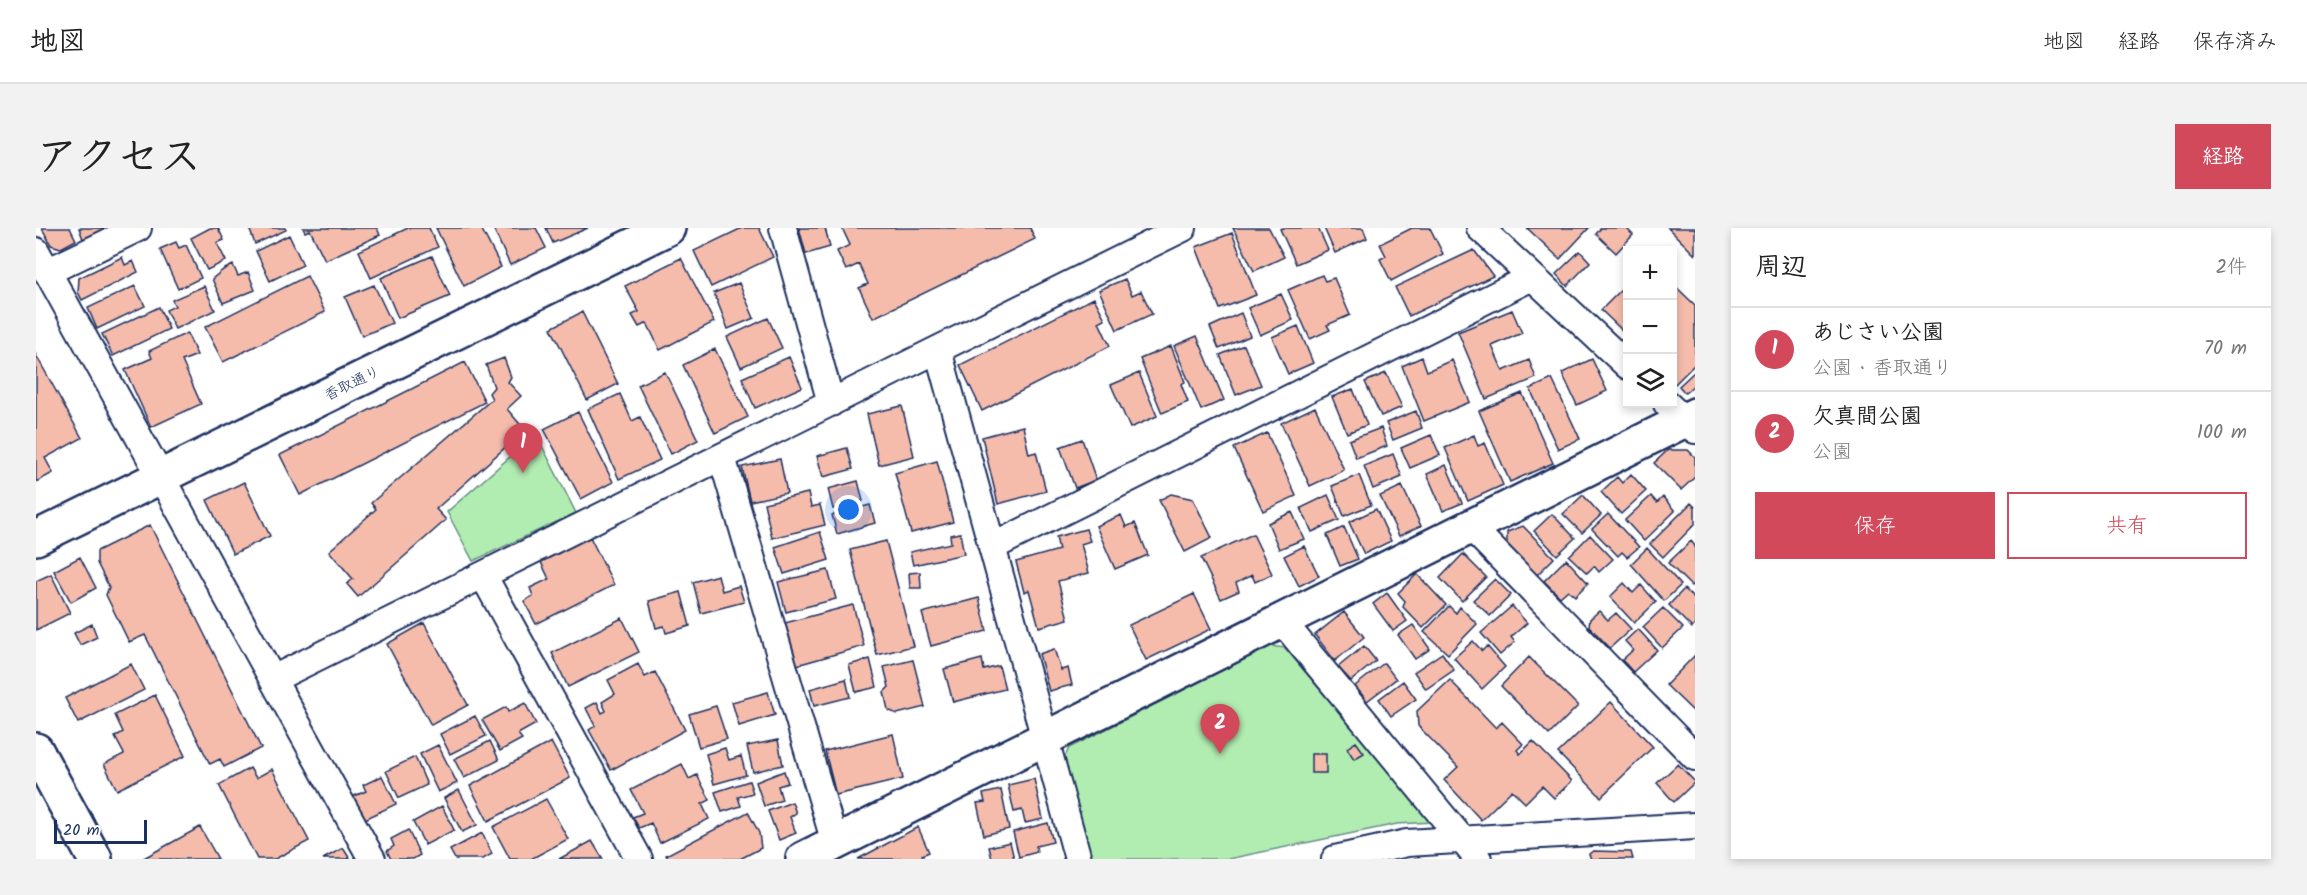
<!DOCTYPE html>
<html lang="ja">
<meta charset="utf-8">
<style>
body{margin:0;font-family:Kalam,"Klee One",sans-serif;background:#f2f2f2;color:#222}
.controls{position:absolute;right:18px;top:18px;display:grid;overflow:hidden;border-radius:0px;box-shadow:0 3px 9px #0003}
.controls button{width:54px;height:54px;display:grid;place-items:center;padding:0;border:0;border-bottom:2px solid #e0e0e0;background:#fff;color:#222;font:30px sans-serif}
.scale{position:absolute;left:18px;bottom:15px;width:93px;box-sizing:border-box;padding-left:6px;border:3px solid #1b2f5e;border-top:0;font-size:16px;line-height:21px;white-space:nowrap;color:#1b2f5e;-webkit-text-stroke:4px #fff;paint-order:stroke}
.you{position:absolute;left:813px;top:282px;width:21px;height:21px;margin:-15px;border:4px solid #fff;border-radius:50%;background:#1a73e8;box-shadow:0 0 0 9px #1a73e833}
.badge{display:grid;place-items:center;width:39px;height:39px;border-radius:50%;background:#d1495b;color:#fff;font-size:20px;font-weight:700}
.pin{position:absolute;translate:-50% -50px;filter:drop-shadow(0 2px 3px #0008)}
.pin::after{content:'';position:absolute;top:32px;width:21px;height:18px;background:inherit;clip-path:polygon(0 0,100% 0,50% 100%)}
.list{margin:0;padding:0;list-style:none}
h2{display:flex;justify-content:space-between;align-items:center;height:78px;margin:0;padding:0 24px;font-size:26px}
h2 small{font-size:20px;font-weight:400;color:#767676}
.list li{display:grid;grid-template-columns:39px 1fr auto;gap:18px;align-items:center;box-sizing:border-box;height:84px;padding:0 24px;border-top:2px solid #e0e0e0}
.list b{display:block;font-size:22px;white-space:nowrap}
.list p{margin:0;font-size:20px;white-space:nowrap;color:#767676}
.list em{font-size:20px;font-style:normal;color:#767676}
.actions{display:flex;gap:12px;padding:18px 24px}
.actions a{flex:1;padding:14px 0;border:2px solid #d1495b;border-radius:0px;text-align:center;font-size:21px;color:#d1495b}
.actions .main{background:#d1495b;color:#fff}
.icon{flex:none;width:33px;height:33px;fill:none;stroke:currentColor;stroke-width:2;stroke-linecap:round;stroke-linejoin:round}
.map{position:relative;flex:none;width:1659px;height:631px;overflow:hidden;border-radius:0px}
header{display:flex;align-items:center;gap:36px;box-sizing:border-box;height:84px;padding:0 30px;background:#fff;border-bottom:2px solid #e0e0e0}
header strong{font-size:28px}
nav{display:flex;gap:33px;margin-inline-start:auto;font-size:21px}
.intro{display:flex;align-items:center;justify-content:space-between;box-sizing:border-box;height:144px;padding:0 36px}
h1{margin:0;font-size:42px}
.button{padding:15px 27px;border-radius:0px;background:#d1495b;color:#fff;font-size:21px;font-weight:700}
main{display:flex;gap:36px;padding:0 36px}
aside{flex:1;background:#fff;border-radius:0px;box-shadow:0 3px 9px #0003}
.map>svg:first-child{display:block}
.green{fill:#b1ecb1;stroke:#668e88;stroke-width:1.5}
.building{fill:#f5bcac;stroke:#1b2f5e;stroke-width:1.5}
.lines{fill:none;stroke-linecap:round;stroke-linejoin:round}
.street-casing{stroke:#1b2f5e;stroke-width:30}
.secondary-casing{stroke:#1b2f5e;stroke-width:38}
.primary-casing{stroke:#1b2f5e;stroke-width:38}
.street{stroke:#fff;stroke-width:26}
.secondary{stroke:#fff;stroke-width:33}
.primary{stroke:#fff;stroke-width:33}
.labels{text-anchor:middle;stroke-width:4.5;stroke-linejoin:round;paint-order:stroke}
.street-label{font-size:15px;fill:#1b2f5e;stroke:#fff}
</style>
<header>
<strong>地図</strong>
<nav><a>地図</a><a>経路</a><a>保存済み</a></nav>
</header>
<div class="intro"><h1>アクセス</h1><a class="button">経路</a></div>
<main>
<div class="map">
<svg width="1659" height="631" viewBox="0 0 1659 631">
<rect width="100%" height="100%" fill="#fff"/>
<filter id="ink" filterUnits="userSpaceOnUse"><feTurbulence type="fractalNoise" baseFrequency=".0167" numOctaves="2"/><feDisplacementMap in="SourceGraphic" scale="12" xChannelSelector="R" yChannelSelector="G"/><feConvolveMatrix kernelMatrix="1 2 1 2 8 2 1 2 1" color-interpolation-filters="sRGB"/></filter>
<g filter="url(#ink)">
<!-- green -->
<path class="green" d="M500 206 540 285 437 333 411 284Z
M1234 418 1249 420 1396 594 1361 596 1192 631H1053L1027 533 1033 520Z"/>
<!-- building -->
<path class="building" d="M6 0H34L40 12 25 20 15 17Z
M43 0H72L47 11Z
M174 0H182L188 12 181 15 190 33 171 42 155 10Z
M213 0H249L250 2 219 16Z
M267 0H341L344 7 289 32 274 2 269 4Z
M372 0H393L402 19 335 50 323 23Z
M400 0H445L465 39 428 58Z
M457 0H500L510 20 474 37Z
M510 0H552L517 15Z
M706 0H723L737 29 675 59 658 23Z
M763 0H789L794 19 770 26Z
M806 0H994L999 11 837 90 823 60 832 56 823 36 810 42 801 23 814 17Z
M1197 0H1233L1248 29 1218 43Z
M1247 0H1282L1292 22 1260 36 1244 1Z
M1288 0H1327L1331 10 1299 25Z
M1376 0H1394L1407 26 1355 53 1344 31 1350 28 1344 16Z
M1491 0H1553L1524 31Z
M1565 0H1590L1597 7 1580 25 1560 6Z
M1632 0H1659V27Z
M1196 5 1220 67 1184 81 1160 19Z
M253 7 267 37 234 53 220 23Z
M140 14 143 20 150 17 165 50 142 61 124 21Z
M1438 22 1457 48 1373 88 1359 59Z
M1544 23 1554 34 1531 58 1520 46Z
M396 28 414 68 362 90 345 50Z
M86 29 89 37 97 33 102 44 46 72 42 64 43 50Z
M645 30 678 94 624 122 611 95 603 99 596 87 603 84 589 58Z
M197 37 202 48 212 44 219 62 187 75 176 51 187 42Z
M1286 47 1289 53 1298 50 1314 87 1291 97 1294 102 1274 111 1252 62Z
M271 48 289 84 187 134 169 99Z
M1089 51 1096 67 1105 63 1116 86 1081 102 1063 62Z
M703 55 718 90 692 101 678 65Z
M1592 55V108L1565 82Z
M1636 55 1659 77V136L1639 156 1636 153Z
M338 57 356 95 326 108 309 69Z
M99 58 109 78 61 101 52 80Z
M168 58 179 82 139 101 130 82 139 78 136 72Z
M1245 66 1257 92 1224 107 1212 80Z
M1058 70 1069 91 1063 94 1074 118 946 183 924 137Z
M123 79 133 101 77 128 66 106Z
M1476 82 1486 105 1456 118 1467 143 1493 132 1500 150 1450 171 1422 104Z
M546 84 582 156 551 172 515 100Z
M1205 85 1214 108 1183 121 1174 99Z
M732 90 746 120 705 139 691 109Z
M1262 98 1277 135 1252 146 1236 109Z
M151 105 161 127 146 133 165 176 115 199 89 142 116 130 113 123Z
M1161 108 1188 172 1165 182 1138 118Z
M1208 117 1225 157 1200 167 1184 127Z
M1135 118 1149 154 1145 156 1152 174 1126 185 1104 131Z
M679 121 712 189 679 205 647 137Z
M0 127 46 210 9 230 17 245 0 254Z
M753 129 766 159 719 180 706 150Z
M1386 129 1391 143 1416 132 1434 174 1388 193 1366 138Z
M468 130 475 149 472 154 485 168 471 181 489 202 400 281 410 292 322 369 311 356 317 351 293 323 340 281 335 275 456 171 453 165 458 159 450 137Z
M1556 131 1571 163 1541 177 1526 145Z
M429 134 449 174 264 267 244 227Z
M1659 143V156L1649 165 1643 158Z
M629 144 662 212 635 226 602 157Z
M1103 145 1121 188 1094 200 1075 157Z
M1350 145 1366 179 1345 188 1329 154Z
M1516 151 1544 211 1522 221 1494 161Z
M1317 161 1331 197 1311 205 1296 169Z
M1486 165 1517 235 1474 254 1443 183Z
M584 166 596 193 604 189 624 232 583 251 552 181Z
M866 178 878 228 843 237 831 186Z
M1279 179 1308 242 1274 258 1245 195Z
M1380 183 1386 200 1357 212 1350 195Z
M542 184 577 254 545 271 508 201Z
M987 198 993 226 1000 224 1010 263 962 276 946 209Z
M1345 200 1351 218 1320 230 1313 212Z
M1231 205 1260 268 1227 283 1198 220Z
M1395 207 1404 227 1374 240 1365 220Z
M1438 207 1442 218 1449 215 1467 257 1432 273 1409 220Z
M1046 211 1060 252 1039 260 1024 219Z
M811 220 817 241 787 249 781 228Z
M1632 222H1652L1659 229V249L1645 262 1618 235Z
M1357 226 1366 249 1337 261 1328 238Z
M744 231 751 265 714 273 706 239Z
M901 233 917 294 875 305 859 245Z
M1410 237 1426 275 1407 283 1391 246Z
M1595 246 1610 263 1585 286 1565 264 1581 249 1586 255Z
M1323 247 1335 277 1308 288 1296 258Z
M822 253 827 273 797 281 792 261Z
M208 254 234 308 197 326 171 272Z
M1366 258 1385 298 1363 308 1344 268Z
M772 265 775 279 784 277 789 297 736 310 728 275Z
M1135 266 1157 271 1176 310 1149 324 1123 272Z
M1292 267 1303 292 1276 304 1265 280Z
M1547 267 1565 287 1546 305 1527 286Z
M1615 268 1621 275 1627 269 1639 283 1608 313 1589 292Z
M1655 275 1659 279V296L1627 329 1614 316Z
M834 277 839 295 801 306 796 287Z
M1340 281 1355 313 1328 326 1313 294Z
M1256 284 1268 311 1243 321 1232 295Z
M1516 286 1539 310 1521 327 1498 303Z
M1572 286 1603 319 1591 329 1586 324 1582 328 1556 301Z
M1085 287 1090 299 1099 295 1112 327 1079 341 1060 298Z
M114 297 225 520 188 539 184 531 174 536 109 407 93 414 70 367 73 359 61 335V323Z
M1487 298 1518 330 1501 347 1471 316V304Z
M1308 299 1322 331 1304 338 1291 307Z
M1050 301 1054 313 1045 316 1053 345 1022 353 1032 391 1003 399 993 362 988 364 980 334 1023 322 1020 309Z
M784 304 793 332 748 346 739 319Z
M924 305 928 326 877 337 874 324 915 315 914 307Z
M1217 306 1236 346 1219 354 1216 347 1200 355 1203 363 1185 371 1165 330Z
M1554 307 1577 331 1563 344 1558 338 1551 345 1533 328Z
M554 309 578 357 500 396 488 373 497 368 494 360 513 351 505 334Z
M850 313 877 418 841 427 814 322Z
M1655 313 1659 318V354L1655 358 1632 335Z
M1268 318 1283 348 1263 358 1248 328Z
M1611 320 1645 357 1628 373 1595 336Z
M1427 326 1450 349 1426 373 1404 350Z
M44 329 60 360 35 374 18 343Z
M1530 331 1552 355 1539 368 1532 362 1524 369 1508 353Z
M792 342 800 371 750 384 742 354Z
M884 344 885 360H874L873 345Z
M15 346 34 385 0 402V353Z
M1381 346 1410 377 1387 400 1367 379 1369 373 1362 365Z
M682 347 686 363 703 358 708 374 665 385 657 354Z
M1459 351 1475 367 1454 388 1437 372Z
M1588 355 1597 365 1605 357 1620 374 1598 395 1574 369Z
M1648 361 1659 372V397L1656 400 1633 377Z
M645 364 654 398 630 405 628 398 620 400 613 373Z
M1351 365 1371 393 1357 403 1337 376Z
M1158 366 1175 401 1110 432 1093 397Z
M943 370 951 403 895 418 886 385Z
M817 377 828 418 761 437 749 395Z
M1413 378 1420 385 1424 379 1441 396 1412 426 1388 404Z
M1476 378 1491 395 1475 409 1479 414 1464 427 1445 405Z
M1627 380 1647 400 1626 420 1607 399Z
M1563 383 1572 392 1580 385 1595 401 1574 420 1553 398 1554 391Z
M1308 384 1328 409 1299 433 1279 407Z
M586 390 603 424 532 459 516 425Z
M388 395 432 477 395 497 351 416Z
M56 396 61 409 44 417 38 405Z
M1377 397 1394 421 1379 431 1362 407Z
M1602 401 1621 422 1597 444 1586 432 1597 422 1589 413Z
M1437 413 1446 423 1451 418 1469 439 1446 461 1418 430Z
M1328 418 1340 433 1315 453 1302 439Z
M1018 421 1025 442 1032 440 1036 457 1013 463 1003 426Z
M1406 425 1418 442 1390 461 1378 444Z
M1659 427V485L1630 457Z
M1493 429 1542 478 1513 507 1465 458Z
M834 431 841 459 820 464 813 437Z
M946 431 948 442 963 438 969 461 917 474 908 441Z
M877 432 889 479 861 486 852 482 848 464 853 459 848 439Z
M1348 435 1360 451 1331 473 1319 458Z
M95 436 108 462 42 495 29 470Z
M602 436 609 449 619 444 649 502 575 542 553 502 559 498 550 480 561 474 566 485 570 483 566 474 579 466 572 452Z
M810 451 814 469 778 478 774 461Z
M1414 452 1460 500 1466 494 1487 516 1481 522 1484 526 1497 513 1536 553 1518 570 1506 558 1489 575 1476 562 1445 592 1408 552 1422 539 1382 498 1381 483Z
M1367 453 1380 471 1355 488 1343 471Z
M732 464 739 487 703 498 696 474Z
M119 467 149 528 81 562 68 536 88 526 79 509 87 504 79 487Z
M1575 474 1617 519 1565 569 1522 525Z
M489 475 500 496 482 506 486 511 464 523 446 492 470 479 472 484Z
M680 478 691 511 663 519 653 486Z
M439 488 450 508 414 526 404 506Z
M857 506 867 551 800 567 789 523Z
M742 512 747 537 717 544 711 518Z
M454 513 463 532 428 550 418 531Z
M515 514 534 550 452 593 434 558Z
M1320 514 1328 525 1318 531 1311 520Z
M402 517 421 555 402 564 384 526Z
M689 520 693 532 705 528 710 547 678 556 670 526Z
M1275 526H1290V545H1275Z
M379 529 391 557 363 570 350 543Z
M646 536 653 551 661 547 674 572 666 576 673 591 624 615 615 595 603 600 597 589 607 585 595 562Z
M1642 536 1659 554 1638 574 1621 555Z
M214 540 220 550 236 541 273 613 239 631H221L183 557Z
M748 543 752 555 742 558 746 572 728 578 720 554Z
M346 548 360 576 327 592 316 569 330 563 327 557Z
M998 551 1007 591 989 595 986 582 978 584 972 557Z
M713 553 717 565 702 569 705 578 686 584 679 564Z
M423 562 441 597 426 604 408 570Z
M965 562 973 601 948 607 941 575 949 574 947 566Z
M510 571 532 611 495 631H474L457 599Z
M756 574 760 585 754 589 760 605 743 612 732 583Z
M406 578 418 602 389 617 377 594Z
M712 584 723 605 725 620 704 631H632L630 627Z
M1012 595 1017 614 1000 618 1001 624 983 629 977 604Z
M164 599 182 631H106Z
M882 599 893 624 886 627 888 631H822Z
M372 602 384 627 377 631H355L351 623 358 618 355 611Z
M446 605 456 626 447 631H419L414 622Z
M556 613 567 631H523Z
M974 614 978 631H956L953 619Z
M307 620 314 631H287Z
M1557 623 1595 624 1597 631H1555L1553 626Z"/>
<g class="lines">
<!-- street casing -->
<g class="street-casing">
<path id="street" d="M747 0 795 175
M1444 0 1592 138
M0 23 336 631
M11 44 102 0
M902 122 1042 631
M1631 176 1659 202
M686 229 799 615
M1434 298 1659 529
M956 319 1496 49
M447 347 603 631
M1246 393 1442 631
M237 451 1147 0
M1299 631 1371 615 1659 598"/>
</g>
<!-- secondary casing -->
<g class="secondary-casing">
<path id="secondary" d="M0 310 632 0
M767 631 1659 187"/>
</g>
<!-- primary casing -->
<g class="primary-casing">
<path id="primary" d="M0 522 59 631"/>
</g>
<!-- street -->
<use href="#street" class="street"/>
<!-- secondary -->
<use href="#secondary" class="secondary"/>
<!-- primary -->
<use href="#primary" class="primary"/>
</g>
</g>
<g class="labels">
<!-- street labels -->
<g class="street-label">
<text transform="translate(316 155) rotate(-26)" y="5">香取通り</text>
</g>
</g>
</svg>
<div class="controls">
<button>+</button>
<button>−</button>
<button><svg class="icon" aria-label="layers" viewBox="0 0 24 24"><path d="M12 4l9 5-9 5-9-5zM3 14l9 5 9-5"/></svg></button>
</div>
<div class="scale">20 m</div>
<div class="you"></div>
<div class="pin badge" style="left:487px;top:245px">1</div>
<div class="pin badge" style="left:1184px;top:526px">2</div>
</div>
<aside>
<h2>周辺<small>2件</small></h2>
<ul class="list">
<li><span class="badge">1</span><div><b>あじさい公園</b><p>公園 · 香取通り</p></div><em>70 m</em></li>
<li><span class="badge">2</span><div><b>欠真間公園</b><p>公園</p></div><em>100 m</em></li>
</ul>
<div class="actions"><a class="main">保存</a><a>共有</a></div>
</aside>
</main>
